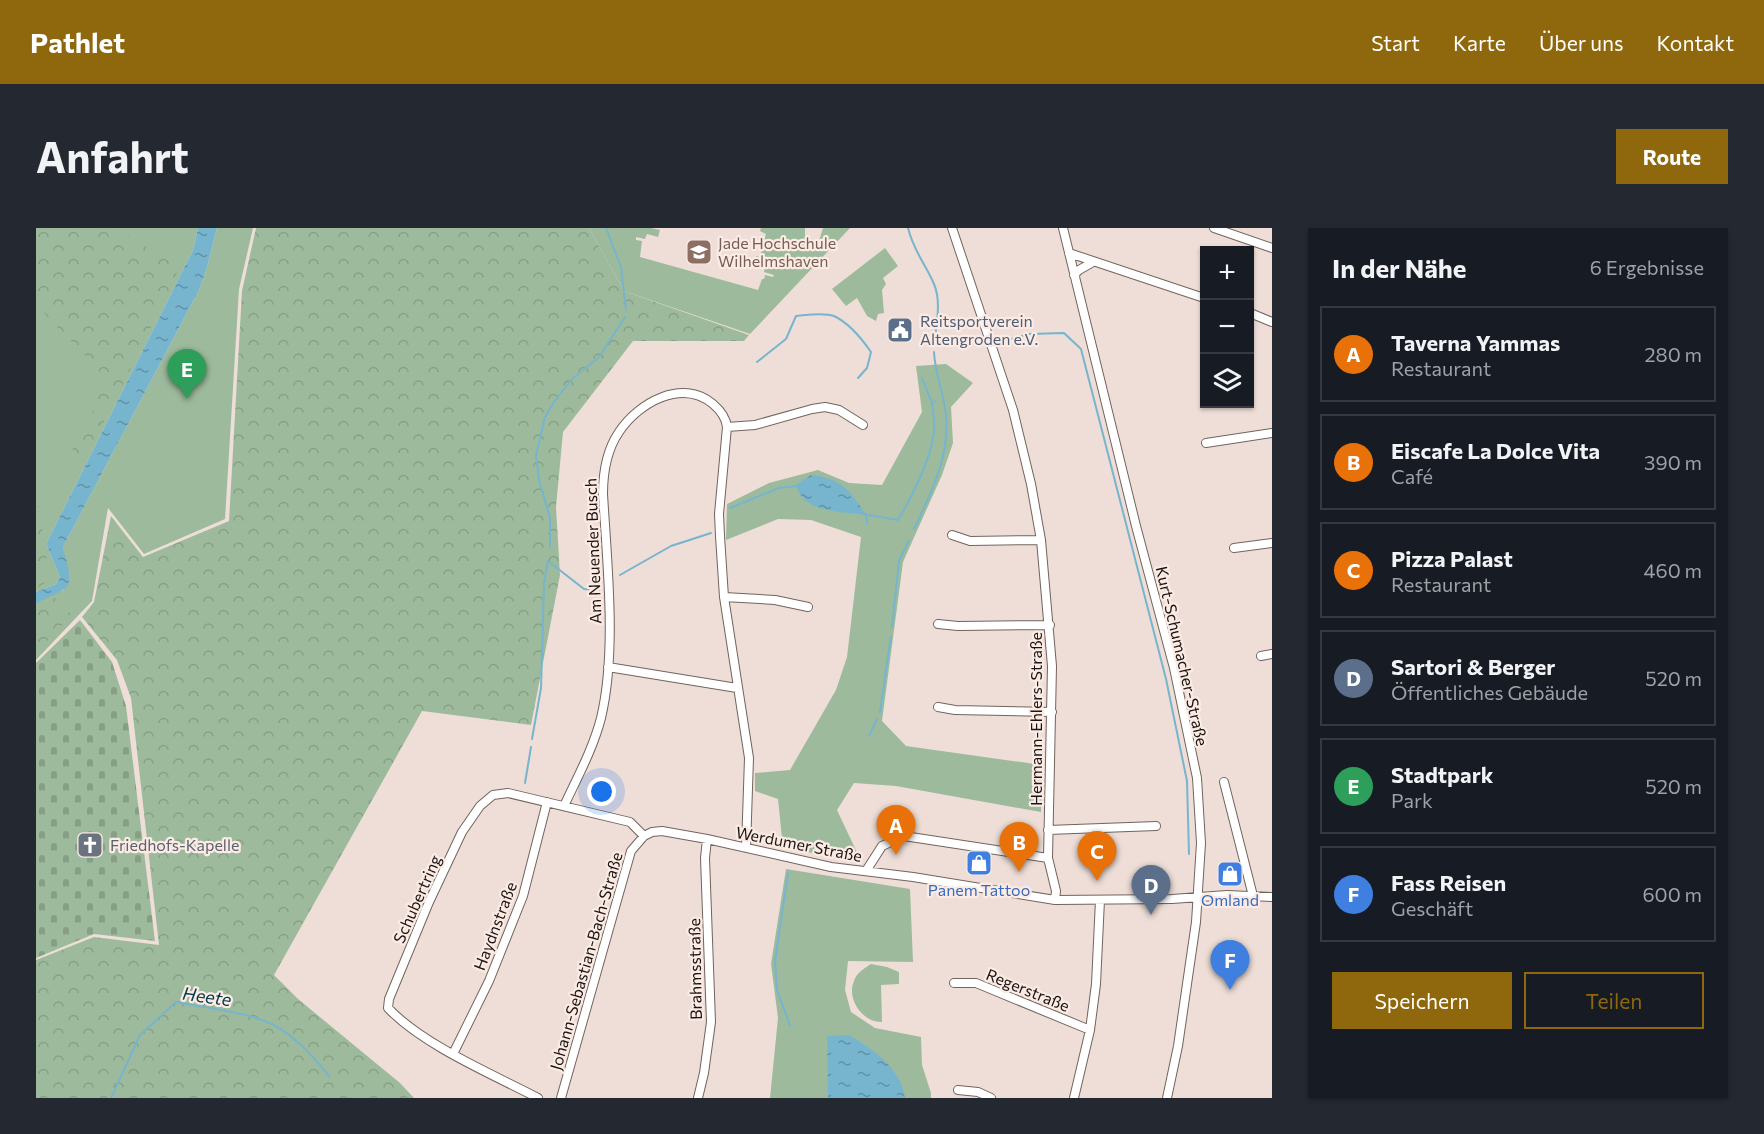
<!DOCTYPE html>
<html lang="de">
<meta charset="utf-8">
<style>
body{margin:0;font-family:Commissioner,sans-serif;background:#242831;color:#f1f3f6}
.controls{position:absolute;right:18px;top:18px;display:grid;overflow:hidden;border-radius:0px;box-shadow:0 2px 4px #0004}
.controls button{width:54px;height:54px;display:grid;place-items:center;padding:0;border:0;border-bottom:2px solid #363941;background:#171b24;color:#f1f3f6;font:30px sans-serif}
.you{position:absolute;left:566px;top:564px;width:21px;height:21px;margin:-15px;border:4px solid #fff;border-radius:50%;background:#1a73e8;box-shadow:0 0 0 9px #1a73e833}
.badge{display:grid;place-items:center;width:39px;height:39px;border-radius:50%;background:#8f680d;color:#fff;font-size:20px;font-weight:700}
.pin{position:absolute;translate:-50% -50px;filter:drop-shadow(0 2px 3px #0008)}
.pin::after{content:'';position:absolute;top:32px;width:21px;height:18px;background:inherit;clip-path:polygon(0 0,100% 0,50% 100%)}
.list{margin:0;padding:0;list-style:none}
h2{display:flex;justify-content:space-between;align-items:center;height:78px;margin:0;padding:0 24px;font-size:26px}
h2 small{font-size:20px;font-weight:400;color:#9ea1a6}
.list li{display:grid;grid-template-columns:39px 1fr auto;gap:18px;align-items:center;box-sizing:border-box;height:96px;margin:0 12px 12px;padding:0 12px;border:2px solid #363941;border-radius:0px}
.list b{display:block;font-size:22px;white-space:nowrap}
.list p{margin:0;font-size:20px;white-space:nowrap;color:#9ea1a6}
.list em{font-size:20px;font-style:normal;color:#9ea1a6}
.actions{display:flex;gap:12px;padding:18px 24px}
.actions a{flex:1;padding:14px 0;border:2px solid #8f680d;border-radius:0px;text-align:center;font-size:21px;color:#8f680d}
.actions .main{background:#8f680d;color:#fff}
.icon{flex:none;width:33px;height:33px;fill:none;stroke:currentColor;stroke-width:2;stroke-linecap:round;stroke-linejoin:round}
.map{position:relative;flex:none;width:1236px;height:870px;overflow:hidden;border-radius:0px}
header{display:flex;align-items:center;gap:36px;box-sizing:border-box;height:84px;padding:0 30px;background:#8f680d;color:#fff}
header strong{font-size:28px}
nav{display:flex;gap:33px;margin-inline-start:auto;font-size:21px}
.intro{display:flex;align-items:center;justify-content:space-between;box-sizing:border-box;height:144px;padding:0 36px}
h1{margin:0;font-size:42px}
.button{padding:15px 27px;border-radius:0px;background:#8f680d;color:#fff;font-size:21px;font-weight:700}
main{display:flex;gap:36px;padding:0 36px}
aside{flex:1;background:#171b24;border-radius:0px;box-shadow:0 2px 4px #0004}
.map>svg:first-child{display:block}
.green{fill:#9dbb9c}
.forest{fill:url(#forest-crowns)}
.cemetery{fill:url(#cemetery-stones)}
.water{fill:url(#water-ripples)}
.lines{fill:none;stroke-linecap:round;stroke-linejoin:round}
.stream{stroke:#76b5cd;stroke-width:2}
.minor-casing{stroke:#72645d;stroke-width:10}
.minor{stroke:#fff;stroke-width:8}
.labels{text-anchor:middle;stroke-width:4.5;stroke-linejoin:round;paint-order:stroke}
.education-label{font-size:16px;fill:#785e54;stroke:#fcebe4;text-anchor:start}
.service-label{font-size:16px;fill:#4e5e75;stroke:#fcebe4;text-anchor:start}
.street-label{font-size:16px;fill:#1a1412;stroke:#fcebe4}
.worship-label{font-size:16px;fill:#5b616d;stroke:#fcebe4;text-anchor:start}
.shop-label{font-size:16px;fill:#366cbe;stroke:#fcebe4}
.water-label{font-size:18px;font-style:italic;fill:#00394a;stroke:#fcebe4}
</style>
<header>
<strong>Pathlet</strong>
<nav><a>Start</a><a>Karte</a><a>Über uns</a><a>Kontakt</a></nav>
</header>
<div class="intro"><h1>Anfahrt</h1><a class="button">Route</a></div>
<main>
<div class="map">
<svg width="1236" height="870" viewBox="0 0 1236 870">
<defs>
<pattern id="forest-crowns" width="20" height="18" patternUnits="userSpaceOnUse" patternTransform="scale(1.5)"><rect width="20" height="18" fill="#9dbb9c"/><path d="M2 6a3 3 0 1 1 6 0M12 15a3 3 0 1 1 6 0" fill="none" stroke="#87a085"/></pattern>
<pattern id="cemetery-stones" width="16" height="16" patternUnits="userSpaceOnUse" patternTransform="scale(1.5)"><rect width="16" height="16" fill="#9dbb9c"/><path d="M2 7V4a2 2 0 0 1 4 0v3zM10 15v-3a2 2 0 0 1 4 0v3z" fill="#87a085"/></pattern>
<pattern id="water-ripples" width="26" height="14" patternUnits="userSpaceOnUse" patternTransform="scale(1.5)"><rect width="26" height="14" fill="#76b5cd"/><path d="M2 4q2-2 4 0t4 0M15 11q2-2 4 0t4 0" fill="none" stroke="#6092a5"/></pattern>
</defs>
<rect width="100%" height="100%" fill="#eeded7"/>
<!-- green -->
<path class="green" d="M0 0H162L157 22 10 316 24 349 20 356 0 364Z
M181 0H217L203 61 189 291 108 326 72 280 56 373 0 432V376L14 366 28 362 27 319 163 62 171 40Z
M553 0H615L624 2 622 9 611 6 609 11 600 9V12L606 13 604 29 722 62 726 51H728L729 47 737 49 738 47 728 44 729 39 718 36 720 28 724 29 730 6 724 3 725 0H769V9L783 13 787 0H814L714 106 588 63Z
M849 20 862 38 847 50 850 56 846 62 848 85 842 86 840 93 831 88 821 70 810 78 796 61Z
M910 136 937 155 915 179 917 215 906 247 867 334 846 493 870 518 1006 537 1005 584 860 558 818 555 801 582 825 633 747 620 742 571 719 563V545L754 542 800 462 811 429 825 309 775 292 742 291 690 312 691 276 733 255 782 242 813 255 846 257 886 184 880 138Z
M750 641 874 661 877 734 812 733 809 762 815 784 839 800 885 809 886 837 895 865V870H734L742 790 735 736Z
M835 736 851 739 863 744V756L845 757 846 794C827 795 810 771 818 753 820 745 829 740 835 736Z"/>
<!-- forest -->
<path class="forest" d="M0 0H79L136 34 141 47 43 244 31 247 28 237 62 174 63 142 0 77V49L4 40 0 38Z
M220 0H553L588 63 713 107 708 113H597L527 204 520 279 524 347 495 497 386 483 238 747 262 771 364 855 378 870H0V732L58 709 123 717 95 470 81 432 46 389 58 374 75 288 107 329 193 293 206 63Z
M0 275 10 286C9 293 6 302 5 309 5 327 28 349 0 360Z
M18 369 36 387 0 425V383Z"/>
<!-- cemetery -->
<path class="cemetery" d="M44 392 76 434 90 478 119 713 58 706 0 730V435Z"/>
<!-- water -->
<path class="water" d="M162 0H181L171 40 163 62 27 319C29 331 40 355 27 362 18 367 9 370 0 376V364L20 356 24 349 10 316 157 22Z
M775 247C805 250 815 263 830 287 805 283 768 286 760 257Z
M813 807C837 821 865 840 869 870H792L791 808Z"/>
<g class="lines">
<!-- stream -->
<path class="stream" d="M570 0 585 39 590 82
M872 0C878 24 889 35 898 56 905 73 901 92 899 109
M968 113 993 106 1028 105 1045 121 1130 451 1151 553 1153 626
M721 134 750 111 760 88C771 87 787 84 798 88 813 95 826 111 835 124L831 140 822 150
M886 150 896 175
M694 280 743 260 762 258
M827 286 862 292C876 269 895 231 898 204 899 195 897 184 896 175L899 173
M830 287 831 296
M878 301C895 265 914 229 910 187 908 166 899 146 898 124
M514 319V290L503 252 500 228 509 189 518 174 535 152 563 129 589 89
M584 347 635 318 675 305
M856 399 863 333 873 312
M844 484 855 408
M833 508 841 491
M496 511 505 460 508 355 512 333 548 361 563 362
M489 555 495 519
M752 645 739 733 741 762 754 798
M75 870 104 807 140 774C168 780 199 782 226 792 253 801 276 827 293 848
M314 870H315"/>
<!-- minor casing -->
<g class="minor-casing">
<path id="minor" d="M916 0 977 182 995 256 1005 312 1016 438 1012 630 1020 663 1019 672
M1027 0 1100 298 1138 440 1161 550 1165 615 1160 694 1142 818 1131 870
M1178 0 1236 20
M1033 25 1168 70
M1038 47 1043 42 1057 34
M1214 85 1236 94
M691 199 719 197 776 181 789 179 803 182 827 197
M1170 215 1236 205
M916 307 934 313 1005 312
M1198 320 1236 315
M688 369 739 372 772 379
M902 396 922 398 1014 397
M1225 428 1236 426
M572 439 701 460
M902 479 919 482 1016 484
M1188 554 1217 668
M528 578C541 550 557 521 565 490 581 423 571 335 567 266 567 244 570 223 583 204 602 175 646 150 677 176 684 182 690 189 691 199L683 286 684 308 688 369 713 530 710 620
M1012 602 1120 598
M830 643 846 618 868 608 1012 630
M918 755H940L1054 802
M417 826 453 753 487 668 511 574
M922 862 942 864 955 870
M502 870C456 846 387 817 352 780L353 771 393 674 426 604 444 578 457 567 472 565 594 594 608 608
M525 870 595 623 608 608 616 604 626 603 671 611 795 639 877 649 1019 672 1136 671 1191 667 1236 669
M662 870 668 845 675 794 669 630 671 611
M1038 870 1054 802 1060 756 1064 672"/>
</g>
<!-- minor -->
<use href="#minor" class="minor"/>
</g>
<!-- icons -->
<defs>
<g id="university-square" transform="scale(1.35)"><rect x="-9" y="-9" width="18" height="18" rx="4" fill="#8d6e63" stroke="#fcebe4"/><path d="M0-5L7-2L0 1L-7-2ZM-4 1L0 2.5L4 1V4Q0 6-4 4Z" fill="#fff"/></g>
<g id="civic-square" transform="scale(1.35)"><rect x="-9" y="-9" width="18" height="18" rx="4" fill="#5c6f8a" stroke="#fcebe4"/><path d="M-.6-6.5H3V-4.5H.6V-3L4-1V1h2V6H-6V1h2V-1L-.6-3ZM-1.2 2.5V6h2.4V2.5Z" fill="#fff"/></g>
<g id="church-square" transform="scale(1.35)"><rect x="-9" y="-9" width="18" height="18" rx="4" fill="#6b7280" stroke="#fcebe4"/><path d="M-1.2-6h2.4v3.5h3.3v2.4h-3.3V6h-2.4V-.1h-3.3v-2.4h3.3Z" fill="#fff"/></g>
<g id="shop-square" transform="scale(1.35)"><rect x="-9" y="-9" width="18" height="18" rx="4" fill="#3f7fe0" stroke="#fcebe4"/><path d="M-5-2.5h2.3a2.7 3.5 0 0 1 5.4 0H5L5.5 6h-11ZM-1.5-2.5h3a1.5 2.3 0 0 0-3 0Z" fill="#fff"/></g>
</defs>
<g fill-rule="evenodd">
<use href="#university-square" x="663" y="24"/>
<use href="#civic-square" x="864" y="102"/>
<use href="#church-square" x="54" y="617"/>
<use href="#shop-square" x="943" y="635"/>
<use href="#shop-square" x="1194" y="646"/>
</g>
<g class="labels">
<!-- education labels -->
<g class="education-label">
<text x="682" y="21">Jade Hochschule<tspan x="682" dy="18">Wilhelmshaven</tspan></text>
</g>
<!-- service labels -->
<g class="service-label">
<text x="884" y="99">Reitsportverein<tspan x="884" dy="18">Altengroden e.V.</tspan></text>
</g>
<!-- street labels -->
<g class="street-label">
<text transform="translate(557 323) rotate(-92)" y="6">Am Neuender Busch</text>
<text transform="translate(1146 428) rotate(77)" y="6">Kurt-Schumacher-Straße</text>
<text transform="translate(1000 491) rotate(-90)" y="6">Hermann-Ehlers-Straße</text>
<text transform="translate(763 616) rotate(11)" y="6">Werdumer Straße</text>
<text transform="translate(381 671) rotate(-66)" y="6">Schubertring</text>
<text transform="translate(459 698) rotate(-69)" y="6">Haydnstraße</text>
<text transform="translate(550 733) rotate(-74)" y="6">Johann-Sebastian-Bach-Straße</text>
<text transform="translate(659 741) rotate(-91)" y="6">Brahmsstraße</text>
<text transform="translate(992 762) rotate(22)" y="6">Regerstraße</text>
</g>
<!-- worship labels -->
<g class="worship-label">
<text x="74" y="623">Friedhofs-Kapelle</text>
</g>
<!-- shop labels -->
<g class="shop-label">
<text x="943" y="668">Panem Tattoo</text>
<text x="1194" y="678">Omland</text>
</g>
<!-- water labels -->
<g class="water-label">
<text transform="translate(171 769) rotate(8)" y="6">Heete</text>
</g>
</g>
</svg>
<div class="controls">
<button>+</button>
<button>−</button>
<button><svg class="icon" aria-label="layers" viewBox="0 0 24 24"><path d="M12 4l9 5-9 5-9-5zM3 14l9 5 9-5"/></svg></button>
</div>
<div class="you"></div>
<div class="pin badge" style="left:860px;top:627px;background:#e8710a">A</div>
<div class="pin badge" style="left:983px;top:644px;background:#e8710a">B</div>
<div class="pin badge" style="left:1061px;top:653px;background:#e8710a">C</div>
<div class="pin badge" style="left:1115px;top:687px;background:#5c6f8a">D</div>
<div class="pin badge" style="left:151px;top:171px;background:#2e9e5b">E</div>
<div class="pin badge" style="left:1194px;top:762px;background:#3f7fe0">F</div>
</div>
<aside>
<h2>In der Nähe<small>6 Ergebnisse</small></h2>
<ul class="list">
<li><span class="badge" style="background:#e8710a">A</span><div><b>Taverna Yammas</b><p>Restaurant</p></div><em>280 m</em></li>
<li><span class="badge" style="background:#e8710a">B</span><div><b>Eiscafe La Dolce Vita</b><p>Café</p></div><em>390 m</em></li>
<li><span class="badge" style="background:#e8710a">C</span><div><b>Pizza Palast</b><p>Restaurant</p></div><em>460 m</em></li>
<li><span class="badge" style="background:#5c6f8a">D</span><div><b>Sartori &amp; Berger</b><p>Öffentliches Gebäude</p></div><em>520 m</em></li>
<li><span class="badge" style="background:#2e9e5b">E</span><div><b>Stadtpark</b><p>Park</p></div><em>520 m</em></li>
<li><span class="badge" style="background:#3f7fe0">F</span><div><b>Fass Reisen</b><p>Geschäft</p></div><em>600 m</em></li>
</ul>
<div class="actions"><a class="main">Speichern</a><a>Teilen</a></div>
</aside>
</main>
